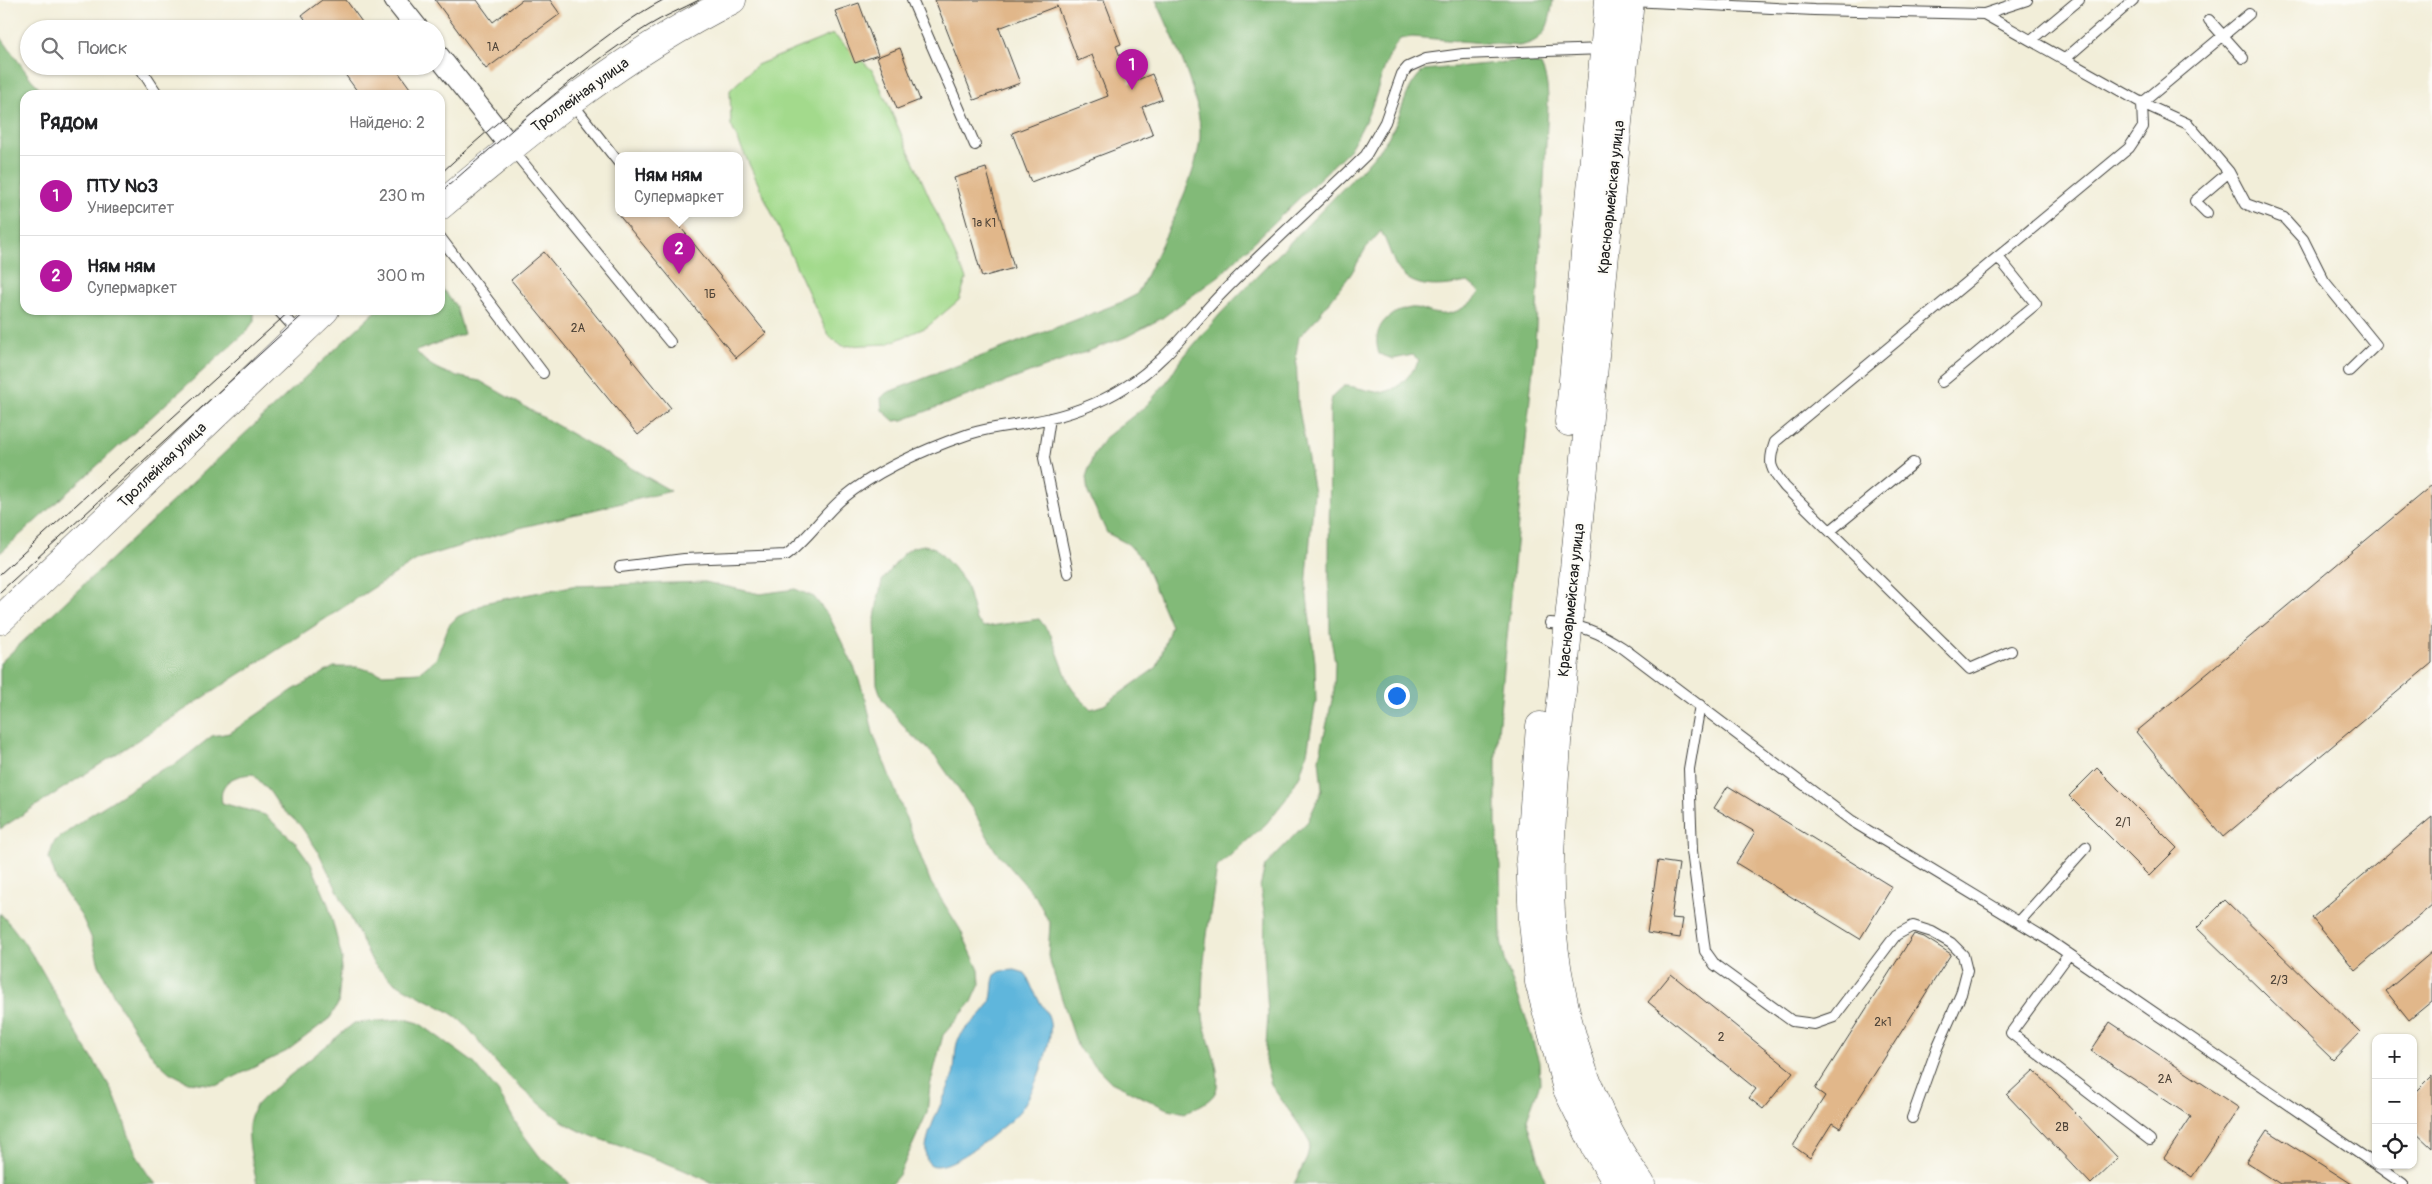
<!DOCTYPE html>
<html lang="ru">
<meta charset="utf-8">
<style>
body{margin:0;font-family:Pangolin,sans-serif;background:#f2f2f2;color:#202124}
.controls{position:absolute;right:15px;bottom:15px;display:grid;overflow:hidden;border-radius:10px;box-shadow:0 1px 4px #0004}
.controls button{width:45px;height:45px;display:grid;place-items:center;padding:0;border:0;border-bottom:1px solid #e0e0e0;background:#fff;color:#202124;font:25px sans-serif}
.you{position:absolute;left:1396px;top:695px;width:18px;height:18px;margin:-12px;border:4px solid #fff;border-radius:50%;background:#1a73e8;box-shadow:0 0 0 8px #1a73e833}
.badge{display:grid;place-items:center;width:32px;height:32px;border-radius:50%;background:#b5179e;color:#fff;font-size:16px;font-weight:700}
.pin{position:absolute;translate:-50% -41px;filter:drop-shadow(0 1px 2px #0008)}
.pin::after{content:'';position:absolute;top:26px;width:18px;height:15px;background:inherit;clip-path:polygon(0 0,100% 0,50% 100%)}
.popup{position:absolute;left:615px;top:152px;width:128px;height:65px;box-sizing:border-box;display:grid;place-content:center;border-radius:10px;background:#fff;filter:drop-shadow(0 1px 4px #0005);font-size:16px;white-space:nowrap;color:#757577}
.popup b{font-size:19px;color:#202124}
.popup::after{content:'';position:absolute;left:50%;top:100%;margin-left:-10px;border:10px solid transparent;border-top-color:#fff}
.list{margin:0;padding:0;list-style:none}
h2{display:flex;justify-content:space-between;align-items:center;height:65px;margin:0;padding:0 20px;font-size:21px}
h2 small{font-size:16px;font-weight:400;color:#757577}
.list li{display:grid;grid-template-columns:32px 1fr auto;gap:15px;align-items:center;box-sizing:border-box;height:80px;padding:0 20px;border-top:1px solid #e0e0e0}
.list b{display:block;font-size:19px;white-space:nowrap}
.list p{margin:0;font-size:16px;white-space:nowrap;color:#757577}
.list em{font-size:16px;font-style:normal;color:#757577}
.icon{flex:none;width:28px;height:28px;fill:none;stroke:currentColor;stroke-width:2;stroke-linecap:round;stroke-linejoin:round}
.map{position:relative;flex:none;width:2432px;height:1184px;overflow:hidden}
.search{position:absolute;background:#fff;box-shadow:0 1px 4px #0004;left:20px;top:20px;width:425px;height:55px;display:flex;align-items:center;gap:12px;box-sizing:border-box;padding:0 18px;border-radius:28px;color:#757577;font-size:19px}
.panel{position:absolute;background:#fff;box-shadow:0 1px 4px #0004;left:20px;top:90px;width:425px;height:225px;border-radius:15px}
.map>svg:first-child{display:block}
.green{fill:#a3da8c;stroke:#607b54}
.forest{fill:#82ba78;stroke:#4f6b4a}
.water{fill:#5fb6dc;stroke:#3e697c}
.building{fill:#e1b78a}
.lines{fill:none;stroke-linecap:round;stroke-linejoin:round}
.lane-casing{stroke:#3c3c38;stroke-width:12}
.street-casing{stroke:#3c3c38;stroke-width:23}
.secondary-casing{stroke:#3c3c38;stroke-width:29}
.primary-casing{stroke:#3c3c38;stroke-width:29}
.lane{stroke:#fff;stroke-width:10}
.street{stroke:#fff;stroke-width:21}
.secondary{stroke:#fff;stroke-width:28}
.primary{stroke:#fff;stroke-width:28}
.tram{stroke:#1c1c1c;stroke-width:1}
.labels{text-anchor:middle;stroke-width:4.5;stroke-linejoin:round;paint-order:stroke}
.number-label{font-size:12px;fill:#4d4338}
.street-label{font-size:15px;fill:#1c1c1c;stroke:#fdfcf7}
</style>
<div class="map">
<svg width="2432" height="1184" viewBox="0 0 2432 1184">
<rect width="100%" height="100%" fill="#fdfcf7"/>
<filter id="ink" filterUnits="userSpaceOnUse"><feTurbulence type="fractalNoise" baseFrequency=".02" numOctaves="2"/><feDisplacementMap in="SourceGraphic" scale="10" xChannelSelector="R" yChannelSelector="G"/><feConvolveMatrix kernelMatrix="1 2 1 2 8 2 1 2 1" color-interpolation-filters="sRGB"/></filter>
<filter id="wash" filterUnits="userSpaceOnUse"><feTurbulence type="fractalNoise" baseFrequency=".0096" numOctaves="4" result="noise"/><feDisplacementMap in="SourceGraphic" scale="20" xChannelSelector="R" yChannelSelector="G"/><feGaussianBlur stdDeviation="1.12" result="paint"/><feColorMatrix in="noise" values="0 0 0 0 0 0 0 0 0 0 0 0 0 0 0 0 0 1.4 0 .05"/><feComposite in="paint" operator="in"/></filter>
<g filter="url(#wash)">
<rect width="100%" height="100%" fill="#f2eed9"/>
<!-- green -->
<path class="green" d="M833 34 873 71 966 279 959 300 927 327 887 344 843 346 828 335 731 125 730 90 757 65Z"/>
<!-- forest -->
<path class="forest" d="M1156 0H1553C1549 25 1547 41 1519 46L1412 37 1400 39C1384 59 1380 85 1371 108 1365 123 1357 137 1349 150L1220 275 1162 318 1126 337 903 420 894 421 882 410 881 398 886 393 1122 302 1136 295 1141 287C1159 247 1197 179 1200 138 1202 97 1173 37 1156 0Z
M0 36 31 79 47 95H25V310H254V321L246 332 0 553Z
M1529 60 1541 65C1550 83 1548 105 1547 125L1535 346 1496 753V824L1500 867 1501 940 1506 965 1525 1015 1539 1062 1540 1083 1527 1119 1546 1184H1294L1307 1158 1310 1143 1300 1126 1271 1085 1265 1061 1268 1014 1264 952 1265 917 1260 887 1265 866 1308 821 1322 790 1319 759 1334 691 1335 662 1330 633 1329 575 1330 408 1332 397 1344 386C1356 386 1366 391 1378 392 1396 394 1412 374 1419 360L1413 355 1393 359 1379 354C1371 329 1386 312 1411 308 1418 307 1426 311 1433 313 1452 318 1470 306 1480 292L1468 282C1441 287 1410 292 1395 264 1390 253 1387 242 1381 231L1366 248 1351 274 1315 320 1299 337 1296 354 1298 404 1314 493 1306 588 1315 662 1316 701 1307 753 1300 775 1286 799 1266 824 1217 867C1211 912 1199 971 1203 1016 1205 1039 1221 1063 1217 1087 1215 1101 1196 1107 1185 1113L1165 1108 1111 1082 1078 1048 1048 956 1050 924 1036 897 995 850 973 810 938 760 926 747 910 734 882 699 877 684 875 619 878 599 882 581 903 554 913 547 924 545 935 548 952 566 966 584 976 620 984 627 1039 619 1051 635 1069 683 1077 695 1091 709 1104 705 1157 667 1171 626 1143 560 1128 544 1107 533 1099 516 1088 493 1086 477 1093 456 1105 438 1147 405 1168 380 1179 362 1221 313 1366 165C1378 151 1390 138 1397 121 1405 101 1408 84 1424 70Z
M440 286 456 306 464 334 416 351C432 372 455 376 480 381L671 491 519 528 418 559 0 829V663L377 310H440Z
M705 582 760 594 795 589 814 597 830 618 855 669 866 700 873 733 931 883 960 929 979 970 980 984 972 1002 943 1035 930 1086 927 1113 899 1175 891 1184H714C685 1169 653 1158 623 1147 599 1139 574 1131 554 1115 535 1100 508 1077 493 1059 481 1045 470 1027 455 1016 426 996 398 991 373 963L318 851 300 825 280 807 270 792 253 774C234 775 218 782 222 803L265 815 296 843 311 864 328 904 342 958 338 1004 330 1018 287 1051 218 1085 188 1082 169 1072 154 1058 140 1039 117 1002 99 965 92 939 82 917 57 881 49 858 54 842 87 817 161 770 176 764 212 736 230 733 293 690 334 667H357L383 674 420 672 436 659 449 625 457 617 488 602 572 586Z
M0 913C33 948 53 991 76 1032 87 1052 102 1071 112 1091 127 1122 132 1159 156 1184H0Z
M405 1019 419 1023 474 1063 499 1093 520 1130 540 1157 559 1172 570 1184H257C253 1163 243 1131 253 1111 255 1105 261 1100 265 1096L354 1023Z"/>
<!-- water -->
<path class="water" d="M1015 970 1025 973C1029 979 1031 987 1035 993 1040 1004 1048 1011 1050 1023 1053 1044 1034 1091 1022 1108 1014 1119 1004 1125 994 1134 985 1142 931 1184 926 1157 923 1133 946 1098 953 1075 956 1064 954 1047 959 1038 967 1025 981 1017 989 1004 994 995 991 984 995 975L1001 971Z"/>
<g id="blocks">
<!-- building -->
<path class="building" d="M322 0H346L367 29H312L302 15Z
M435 0H477L493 22 522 0H550L560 14 486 69Z
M935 0H1104L1121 44 1116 46 1130 83 1152 74 1162 99 1142 107 1153 135 1031 182 1012 133 1108 96 1092 55 1078 61 1057 6 999 28 1020 83 974 100Z
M859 3 878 55 855 63 835 11Z
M900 48 920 100 897 109 877 57Z
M339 66H394L415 95H360Z
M986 168 1014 268 982 277 954 178Z
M617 213H669L766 333 736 358Z
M544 252 671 408 638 435 511 280Z
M2432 485V663L2223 837 2136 732Z
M2097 768 2177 848 2149 876 2069 796Z
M1728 786 1892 887 1860 939 1736 863 1755 832 1714 808Z
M2432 817V905L2355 970 2312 918Z
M1658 861 1679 864 1671 918 1683 919 1680 938 1647 933Z
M2225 900 2360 1032 2333 1060 2197 928Z
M1914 934 1924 937 1951 954 1840 1128 1832 1123 1810 1158 1793 1146 1825 1096 1815 1089Z
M2432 952V1001L2409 1020 2386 991Z
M1671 974 1793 1072 1763 1109 1749 1098 1756 1089 1648 1002Z
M2110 1022 2239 1108 2192 1177 2164 1158 2191 1117 2091 1051Z
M2034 1070 2118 1158 2091 1184 2007 1095Z
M2432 1076V1148L2413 1130V1095Z
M2267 1130 2352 1184H2280L2246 1162Z"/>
</g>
</g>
<g filter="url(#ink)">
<use href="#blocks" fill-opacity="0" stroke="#3c3c38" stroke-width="1"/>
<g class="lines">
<!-- lane casing -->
<g class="lane-casing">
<path id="lane" d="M912 0 975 145
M1631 1 1814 10 1984 14 2027 0
M1984 14 2142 103 2249 14
M2209 20 2243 58
M2031 40 2079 0
M2065 59 2133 0
M139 66 158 95
M572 103 619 163
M511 148 670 342
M2229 172 2246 204 2284 218 2303 239 2324 281 2376 345 2349 371
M440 237 543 373
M278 310 299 333
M1942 382 2036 304 1998 257
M1050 418 1044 458 1068 573
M1830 531 1913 463
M620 567 684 559 786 555C807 540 822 516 842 499 878 469 925 449 969 434 990 427 1011 426 1032 422 1066 416 1099 404 1127 386 1166 362 1192 323 1224 291 1270 244 1319 201 1366 155L1385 122 1402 74 1408 67 1426 59 1463 54 1604 49
M1550 623C1580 624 1599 632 1623 648L1852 821 2050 941 2376 1165
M2011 651 1970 669 1785 487C1771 469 1767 465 1775 442L2129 148 2143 127 2142 103 2188 124 2229 172 2195 201 2207 213
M1700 705 1689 769 1692 851 1705 951 1715 965 1792 1021 1814 1024 1834 1017 1896 935 1913 926 1932 932 1951 943 1963 955 1967 971 1961 994 1937 1048 1912 1118
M2019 922 2086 847
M2069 954 2011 1033 2150 1140
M2376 1165 2403 1184"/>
</g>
<!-- street casing -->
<g class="street-casing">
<path id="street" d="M395 0 418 29
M436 53 511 147"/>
</g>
<!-- secondary casing -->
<g class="secondary-casing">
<path id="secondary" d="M440 206C532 129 624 54 732 0
M0 620 325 310"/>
</g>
<!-- primary casing -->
<g class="primary-casing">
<path id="primary" d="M1630 0 1557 742C1555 781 1551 821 1550 860 1547 968 1577 1096 1641 1184
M1569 422 1609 0
M1540 726 1530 859 1533 922 1539 982 1567 1089 1596 1148 1618 1184"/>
</g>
<!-- lane -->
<use href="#lane" class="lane"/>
<!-- street -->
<use href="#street" class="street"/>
<!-- secondary -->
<use href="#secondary" class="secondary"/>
<!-- primary -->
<use href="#primary" class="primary"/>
<!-- tram -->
<path class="tram" d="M440 174C485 132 532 93 581 56 607 36 633 16 663 0
M440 193C504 137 575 72 648 26 664 16 682 9 699 0
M0 574 291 310
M0 592 308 310"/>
</g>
</g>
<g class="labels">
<!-- number labels -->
<g class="number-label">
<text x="493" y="51">1А</text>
<text x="984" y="227">1а К1</text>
<text x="710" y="298">1Б</text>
<text x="578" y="332">2А</text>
<text x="2123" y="826">2/1</text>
<text x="2279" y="984">2/3</text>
<text x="1883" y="1026">2к1</text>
<text x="1721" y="1041">2</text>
<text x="2165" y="1083">2А</text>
<text x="2062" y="1131">2В</text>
</g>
<!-- street labels -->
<g class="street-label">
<text transform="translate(580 95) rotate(-36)" y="5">Троллейная улица</text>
<text transform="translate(1611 197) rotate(-84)" y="5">Красноармейская улица</text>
<text transform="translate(162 465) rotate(-44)" y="5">Троллейная улица</text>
<text transform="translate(1571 600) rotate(-84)" y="5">Красноармейская улица</text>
</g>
</g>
</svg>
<div class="controls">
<button>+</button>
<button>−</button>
<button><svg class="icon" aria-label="locate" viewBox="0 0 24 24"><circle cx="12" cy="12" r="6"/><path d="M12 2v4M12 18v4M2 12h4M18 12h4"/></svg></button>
</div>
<div class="you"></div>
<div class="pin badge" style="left:1132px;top:90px">1</div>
<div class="pin badge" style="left:679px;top:274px">2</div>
<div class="popup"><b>Ням ням</b>Супермаркет</div>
<div class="search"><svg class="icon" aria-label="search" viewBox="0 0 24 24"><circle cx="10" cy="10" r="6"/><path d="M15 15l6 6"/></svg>Поиск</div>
<section class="panel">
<h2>Рядом<small>Найдено: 2</small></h2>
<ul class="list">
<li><span class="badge">1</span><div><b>ПТУ №3</b><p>Университет</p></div><em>230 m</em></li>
<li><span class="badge">2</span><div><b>Ням ням</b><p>Супермаркет</p></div><em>300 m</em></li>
</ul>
</section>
</div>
